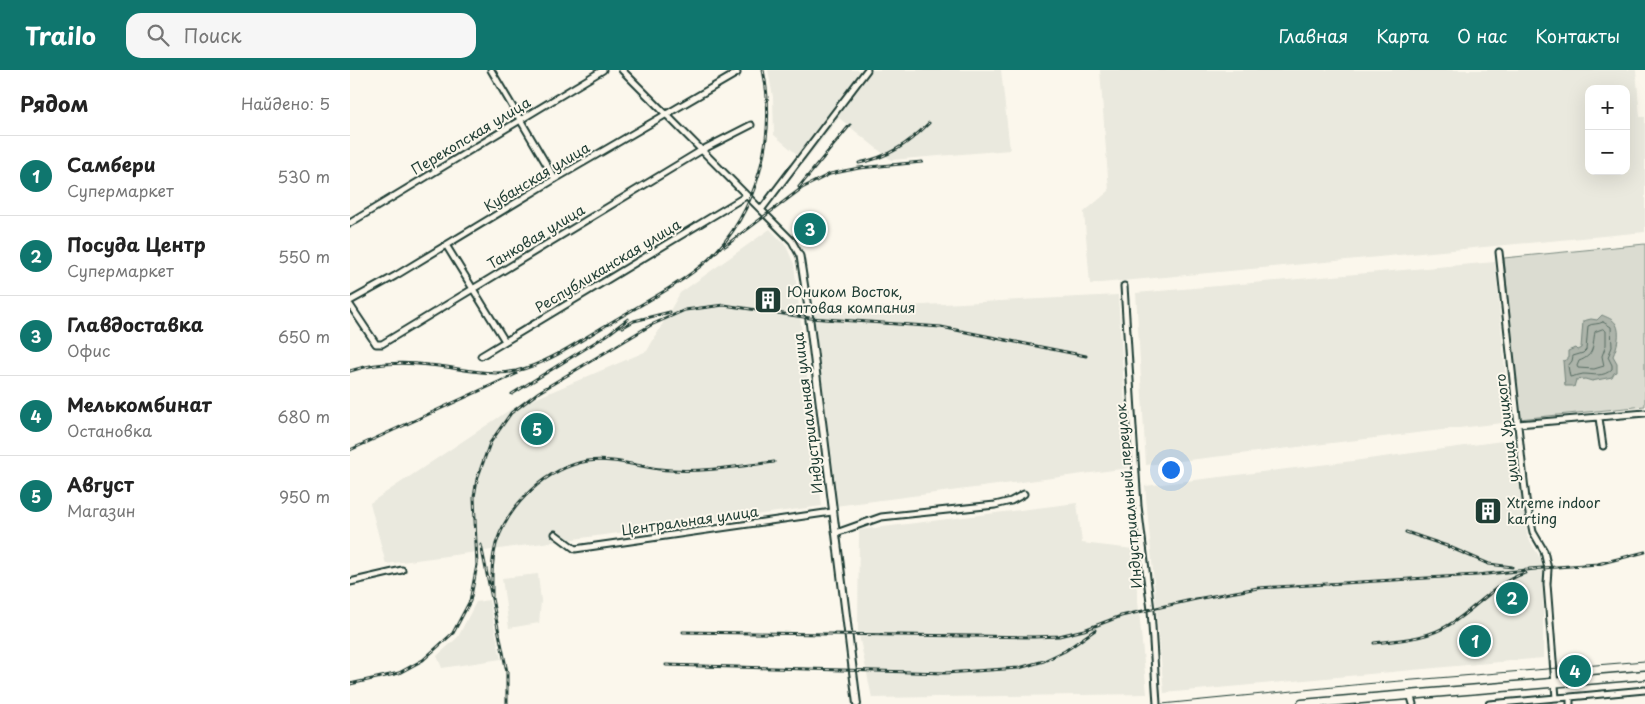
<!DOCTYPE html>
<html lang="ru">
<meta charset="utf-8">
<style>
body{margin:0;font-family:"Playpen Sans",sans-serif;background:#f6f6f6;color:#222}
.controls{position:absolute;right:15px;top:15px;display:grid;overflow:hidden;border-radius:10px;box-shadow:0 5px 20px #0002}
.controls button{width:45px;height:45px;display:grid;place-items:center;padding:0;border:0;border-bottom:1px solid #e0e0e0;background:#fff;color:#222;font:25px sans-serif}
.you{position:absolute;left:820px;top:399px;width:18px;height:18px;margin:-12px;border:4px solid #fff;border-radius:50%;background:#1a73e8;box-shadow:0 0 0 8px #1a73e833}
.badge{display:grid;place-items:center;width:32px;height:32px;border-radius:50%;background:#0f766e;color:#fff;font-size:16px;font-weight:700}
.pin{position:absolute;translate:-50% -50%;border:2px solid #fff;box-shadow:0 1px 5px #0006}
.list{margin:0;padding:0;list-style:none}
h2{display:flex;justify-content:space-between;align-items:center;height:65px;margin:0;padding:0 20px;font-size:21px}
h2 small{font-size:16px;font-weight:400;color:#767676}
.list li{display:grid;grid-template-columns:32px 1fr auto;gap:15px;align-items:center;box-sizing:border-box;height:80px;padding:0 20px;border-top:1px solid #e0e0e0}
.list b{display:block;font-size:19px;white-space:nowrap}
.list p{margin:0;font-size:16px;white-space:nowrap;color:#767676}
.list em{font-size:16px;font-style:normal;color:#767676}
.icon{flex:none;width:28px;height:28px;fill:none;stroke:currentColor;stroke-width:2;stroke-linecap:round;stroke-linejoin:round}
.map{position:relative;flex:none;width:1295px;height:634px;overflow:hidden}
header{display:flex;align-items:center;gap:30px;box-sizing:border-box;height:70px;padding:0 25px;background:#0f766e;color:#fff}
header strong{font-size:24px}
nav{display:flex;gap:28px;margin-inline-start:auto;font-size:18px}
.search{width:350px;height:45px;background:#f6f6f6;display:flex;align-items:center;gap:12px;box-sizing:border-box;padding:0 18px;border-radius:15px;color:#767676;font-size:19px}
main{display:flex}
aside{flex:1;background:#fff}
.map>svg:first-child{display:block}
.built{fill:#eae9de;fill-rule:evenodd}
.green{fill:#dbdcd1;stroke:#7d8c82}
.water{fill:#adb4aa;stroke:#74847b}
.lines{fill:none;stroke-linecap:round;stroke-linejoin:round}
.shore{stroke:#586d63;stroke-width:1}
.minor-casing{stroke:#1f3d34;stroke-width:9}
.tertiary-casing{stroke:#1f3d34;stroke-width:10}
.primary-casing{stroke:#1f3d34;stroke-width:11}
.minor{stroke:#fbf7ec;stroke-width:5}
.tertiary{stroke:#fbf7ec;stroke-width:6}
.primary{stroke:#fbf7ec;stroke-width:8}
.tram{stroke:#1f3d34;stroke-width:1}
.rail-casing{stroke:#1f3d34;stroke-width:3}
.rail{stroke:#fbf7ec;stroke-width:1;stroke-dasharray:4;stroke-linecap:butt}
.labels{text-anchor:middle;stroke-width:4;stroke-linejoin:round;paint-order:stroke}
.street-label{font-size:14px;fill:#1f3d34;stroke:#fbf7ec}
.poi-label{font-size:14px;fill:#1f3d34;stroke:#fbf7ec;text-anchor:start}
</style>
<header>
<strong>Trailo</strong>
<div class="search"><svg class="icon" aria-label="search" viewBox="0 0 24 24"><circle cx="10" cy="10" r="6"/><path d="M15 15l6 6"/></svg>Поиск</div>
<nav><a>Главная</a><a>Карта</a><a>О нас</a><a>Контакты</a></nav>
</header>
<main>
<aside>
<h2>Рядом<small>Найдено: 5</small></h2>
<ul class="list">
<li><span class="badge">1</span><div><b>Самбери</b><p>Супермаркет</p></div><em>530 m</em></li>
<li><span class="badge">2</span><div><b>Посуда Центр</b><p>Супермаркет</p></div><em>550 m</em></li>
<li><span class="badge">3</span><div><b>Главдоставка</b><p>Офис</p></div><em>650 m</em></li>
<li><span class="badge">4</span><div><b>Мелькомбинат</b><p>Остановка</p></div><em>680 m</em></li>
<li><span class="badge">5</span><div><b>Август</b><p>Магазин</p></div><em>950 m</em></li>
</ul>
</aside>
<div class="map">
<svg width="1295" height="634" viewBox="0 0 1295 634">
<rect width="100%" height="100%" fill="#fbf7ec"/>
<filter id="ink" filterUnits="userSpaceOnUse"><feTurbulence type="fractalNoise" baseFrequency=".02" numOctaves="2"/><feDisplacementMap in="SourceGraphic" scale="10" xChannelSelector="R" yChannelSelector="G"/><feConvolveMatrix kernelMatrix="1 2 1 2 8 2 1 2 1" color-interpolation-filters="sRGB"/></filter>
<g filter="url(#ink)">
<!-- built -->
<path class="built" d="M418 0H651L660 80 541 90 489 48 455 91 424 65 423 27Z
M750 0H1286L1290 47H1295V162L740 214 734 142 759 121ZM1239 19H1276V101H1239Z
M420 159 436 176 444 194 472 436 36 494 20 433 161 339 297 281 330 223Z
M1145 192 1160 352 796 395 786 223Z
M768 225 779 398 485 436 459 241Z
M1167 369 1177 466 1193 493V588L814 623 795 416 1003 391Z
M727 433 732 473 783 479 797 624 522 628 508 560 509 460Z
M188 504 191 531 189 553 159 558 152 508Z
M139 530 151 589 92 598 87 586 108 567 126 532Z"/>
<!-- green -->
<path class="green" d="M1295 174V336L1169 349 1154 188Z"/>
<!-- water -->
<path class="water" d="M1252 245C1256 247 1263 249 1266 254 1271 263 1267 277 1263 286L1267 293V302L1264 303 1262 307 1242 311 1235 309 1226 310 1224 317 1222 316H1215L1213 291 1218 289V281L1225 278 1227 280 1231 278 1233 251 1241 249 1247 250Z"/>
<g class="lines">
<!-- shore -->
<path class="shore" d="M1253 252 1261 257 1262 277 1258 287 1262 295V299C1253 308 1244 304 1233 304 1229 305 1224 306 1220 307L1218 296 1222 291 1223 286 1233 283 1236 280 1238 256C1242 253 1248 255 1253 252Z
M1253 259 1256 261V275L1252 286 1254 296 1244 299 1228 298 1227 296 1229 291C1245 285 1242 277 1245 262Z"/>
<!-- minor casing -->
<g class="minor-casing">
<path id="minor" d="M141 0 205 109
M272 0 442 171 450 186 458 238
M411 140 517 0
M0 153 253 0
M96 175 155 271
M1149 182 1176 429 1183 462 1194 481 1198 499 1197 514 1206 628 1220 627V634
M774 216 788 436 801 540 807 634
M0 231 45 206 205 109 387 3
M0 235 26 274H32L352 80 401 55
M131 286 396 126
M1249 348 1253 376
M1168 354 1295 343
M486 463 531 447 645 435 661 431 674 424
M205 464 225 479 482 442
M0 512 52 500
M1060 624 1063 634
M1220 627 1295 620
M1139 634 1206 628"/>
</g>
<!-- tertiary casing -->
<g class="tertiary-casing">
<path id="tertiary" d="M458 238 507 634"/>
</g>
<!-- primary casing -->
<g class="primary-casing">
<path id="primary" d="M952 634 1295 605"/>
</g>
<!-- minor -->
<use href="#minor" class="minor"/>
<!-- tertiary -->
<use href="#tertiary" class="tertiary"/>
<!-- primary -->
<use href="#primary" class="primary"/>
<!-- tram -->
<path class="tram" d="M812 634 1014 614 1295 591"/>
<!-- rail casing -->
<g class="rail-casing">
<path id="rail" d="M509 93C539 87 558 74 579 53
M449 117 500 55
M375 176 452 118 480 104 509 98 572 92
M273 257 284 251 320 242
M0 301C24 293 54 292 79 295 107 297 137 307 166 301 200 293 230 270 260 253 293 233 330 215 359 189 408 142 427 65 413 0
M162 324 257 265 278 249
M0 380 166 304
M1056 462 1097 476 1139 494 1162 497
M131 475 157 602V634
M1179 499 1248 494 1295 482
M142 527C142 510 141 492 146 474 159 434 196 398 238 391 265 387 294 399 321 400 355 402 390 396 424 392
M333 562 684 567 709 566 734 560 771 546 846 529 908 518 1127 505 1186 499
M1024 573C1051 570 1078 569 1102 553 1126 538 1147 512 1175 503
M316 595 595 603 669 598 694 591 715 581 745 560
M0 614 49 603 73 590 103 563 120 531 127 495 124 427 127 409 140 373 161 343 189 322 301 255 335 240 374 235 460 248 591 257 736 286"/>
</g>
<!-- rail -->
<use href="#rail" class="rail"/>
</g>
</g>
<!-- icons -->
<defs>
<g id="building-square" transform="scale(1.4375)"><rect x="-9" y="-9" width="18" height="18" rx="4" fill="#1f3d34" stroke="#fbf7ec"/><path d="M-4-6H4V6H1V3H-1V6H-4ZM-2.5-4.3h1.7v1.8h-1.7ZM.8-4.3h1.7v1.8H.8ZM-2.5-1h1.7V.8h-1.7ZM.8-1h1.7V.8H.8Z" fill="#fff"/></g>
</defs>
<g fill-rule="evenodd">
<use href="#building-square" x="418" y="230"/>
<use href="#building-square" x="1138" y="441"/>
</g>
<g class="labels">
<!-- street labels -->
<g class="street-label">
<text transform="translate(121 66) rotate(-31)" y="5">Перекопская улица</text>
<text transform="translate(187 107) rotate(-31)" y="5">Кубанская улица</text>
<text transform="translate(186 167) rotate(-31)" y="5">Танковая улица</text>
<text transform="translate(258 196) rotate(-31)" y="5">Республиканская улица</text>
<text transform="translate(458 343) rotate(-97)" y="5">Индустриальная улица</text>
<text transform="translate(1157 358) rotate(-97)" y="5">улица Урицкого</text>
<text transform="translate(779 426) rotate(-95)" y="5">Индустриальный переулок</text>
<text transform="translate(340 451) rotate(-8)" y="5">Центральная улица</text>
</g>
<!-- poi labels -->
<g class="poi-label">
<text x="437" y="227">Юником Восток,<tspan x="437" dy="16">оптовая компания</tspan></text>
<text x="1157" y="438">Xtreme indoor<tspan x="1157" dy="16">karting</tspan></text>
</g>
</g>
</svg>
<div class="controls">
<button>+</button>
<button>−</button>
</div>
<div class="you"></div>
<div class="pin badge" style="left:1125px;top:571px">1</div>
<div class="pin badge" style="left:1162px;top:528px">2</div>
<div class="pin badge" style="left:460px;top:159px">3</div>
<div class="pin badge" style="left:1225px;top:601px">4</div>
<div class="pin badge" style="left:187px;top:359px">5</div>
</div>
</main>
